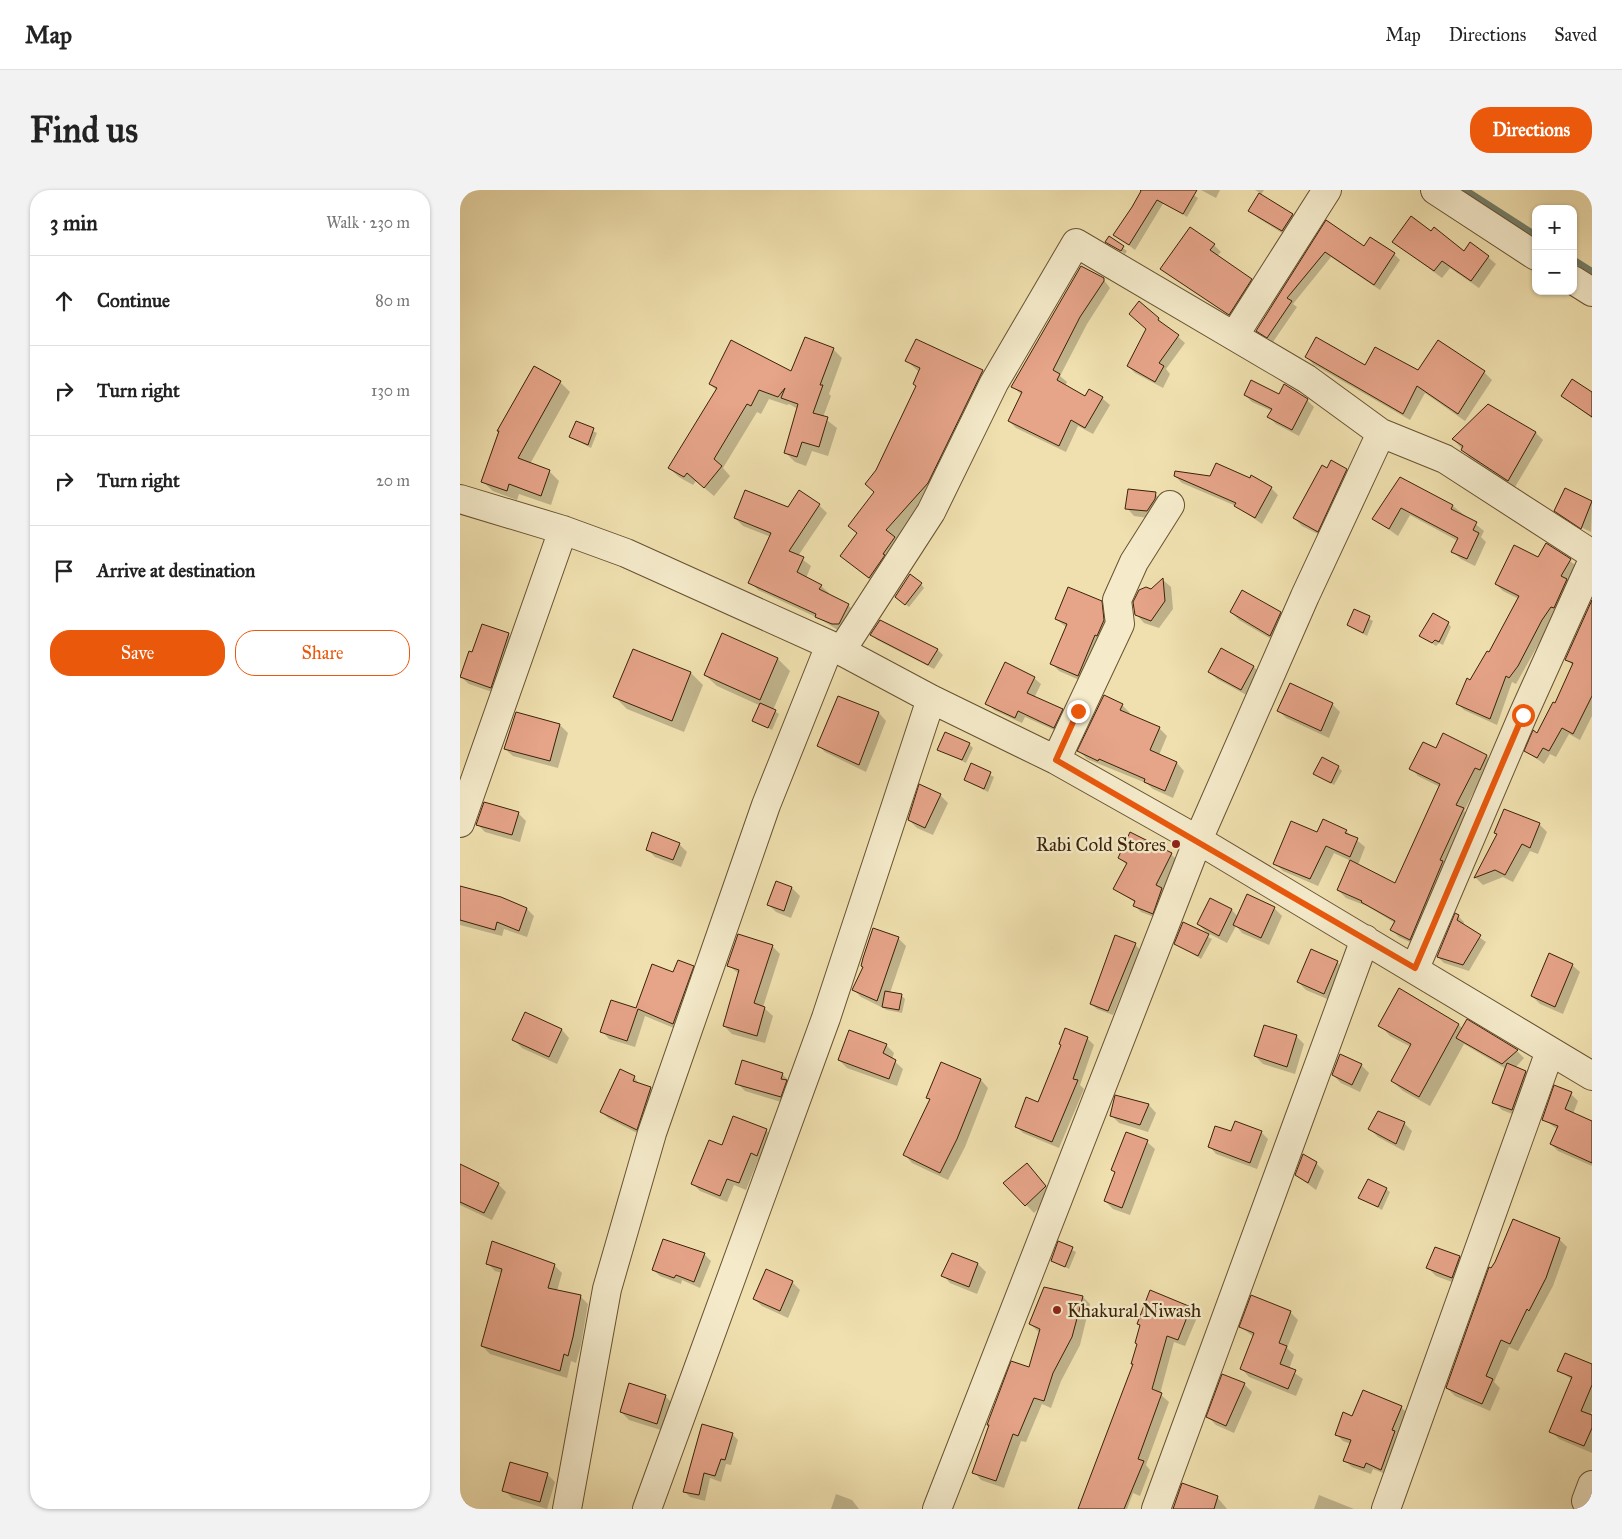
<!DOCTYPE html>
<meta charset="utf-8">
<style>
body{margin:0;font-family:"IM FELL Great Primer",serif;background:#f2f2f2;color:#222}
.controls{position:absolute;right:15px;top:15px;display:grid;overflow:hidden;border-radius:10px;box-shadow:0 1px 4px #0004}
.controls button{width:45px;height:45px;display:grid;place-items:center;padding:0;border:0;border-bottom:1px solid #e0e0e0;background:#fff;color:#222;font:25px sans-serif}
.stop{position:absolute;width:15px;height:15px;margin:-11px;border:4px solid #ea580c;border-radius:50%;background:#fff}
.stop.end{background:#ea580c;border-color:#fff;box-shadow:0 1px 5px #0008}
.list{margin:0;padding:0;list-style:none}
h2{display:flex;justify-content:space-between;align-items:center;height:65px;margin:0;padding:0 20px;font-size:21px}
h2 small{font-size:16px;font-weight:400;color:#767676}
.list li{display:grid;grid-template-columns:32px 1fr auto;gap:15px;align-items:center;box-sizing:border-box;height:90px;padding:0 20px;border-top:1px solid #e0e0e0}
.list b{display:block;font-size:19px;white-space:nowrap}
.list em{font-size:16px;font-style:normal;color:#767676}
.actions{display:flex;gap:10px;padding:15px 20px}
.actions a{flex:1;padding:11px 0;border:1px solid #ea580c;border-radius:20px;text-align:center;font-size:18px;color:#ea580c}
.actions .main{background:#ea580c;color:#fff}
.icon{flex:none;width:28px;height:28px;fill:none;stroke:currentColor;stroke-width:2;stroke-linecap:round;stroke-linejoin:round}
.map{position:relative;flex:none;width:1132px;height:1319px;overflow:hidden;border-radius:20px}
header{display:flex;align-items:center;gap:30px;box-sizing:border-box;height:70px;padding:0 25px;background:#fff;border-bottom:1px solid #e0e0e0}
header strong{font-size:24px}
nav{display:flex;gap:28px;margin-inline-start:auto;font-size:18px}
.intro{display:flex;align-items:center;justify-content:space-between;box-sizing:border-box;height:120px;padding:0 30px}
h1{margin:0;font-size:35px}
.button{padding:12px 22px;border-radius:20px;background:#ea580c;color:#fff;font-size:18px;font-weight:700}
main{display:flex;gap:30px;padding:0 30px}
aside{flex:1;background:#fff;border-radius:20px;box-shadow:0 1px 4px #0004}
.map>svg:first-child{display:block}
.shadow{fill:#0003}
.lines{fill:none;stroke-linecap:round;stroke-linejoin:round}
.stream{stroke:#747f6b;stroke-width:6}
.building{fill:#e6a489;stroke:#3a2207}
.minor-casing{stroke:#685231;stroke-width:30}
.minor{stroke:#f5ebcb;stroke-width:28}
.route{stroke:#ea580c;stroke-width:6}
.poi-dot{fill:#8f2418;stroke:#f5ebcb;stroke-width:2}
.labels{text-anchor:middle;stroke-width:4.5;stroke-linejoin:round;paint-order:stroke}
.poi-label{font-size:19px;fill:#3a2207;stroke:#f5ebcb;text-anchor:end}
</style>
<header>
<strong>Map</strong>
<nav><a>Map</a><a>Directions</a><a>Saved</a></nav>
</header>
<div class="intro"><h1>Find us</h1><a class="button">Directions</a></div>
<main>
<aside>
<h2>3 min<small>Walk · 230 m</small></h2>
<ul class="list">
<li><svg class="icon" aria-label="ahead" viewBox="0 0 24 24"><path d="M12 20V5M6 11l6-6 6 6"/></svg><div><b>Continue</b></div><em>80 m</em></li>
<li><svg class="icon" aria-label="right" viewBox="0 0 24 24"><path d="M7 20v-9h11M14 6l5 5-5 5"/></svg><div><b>Turn right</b></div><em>130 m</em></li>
<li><svg class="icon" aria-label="right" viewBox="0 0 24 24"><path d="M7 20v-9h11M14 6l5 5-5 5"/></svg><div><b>Turn right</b></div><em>20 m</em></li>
<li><svg class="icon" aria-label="arrive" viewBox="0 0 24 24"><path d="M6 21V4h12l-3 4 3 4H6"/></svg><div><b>Arrive at destination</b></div></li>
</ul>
<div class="actions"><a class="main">Save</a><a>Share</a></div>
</aside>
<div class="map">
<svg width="1132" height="1319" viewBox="0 0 1132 1319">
<rect width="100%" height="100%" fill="#f0e0af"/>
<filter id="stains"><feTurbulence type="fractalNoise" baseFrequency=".004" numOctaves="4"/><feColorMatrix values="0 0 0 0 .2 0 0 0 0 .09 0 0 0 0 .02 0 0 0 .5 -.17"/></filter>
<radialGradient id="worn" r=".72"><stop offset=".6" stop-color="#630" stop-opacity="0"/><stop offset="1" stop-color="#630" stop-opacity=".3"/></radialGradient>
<!-- shadow -->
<path class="shadow" d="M683 0H726L738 8 727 27 704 12 675 60 655 45Z
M741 0H760L756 8Z
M795 0H804L801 5 833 25 840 32 830 48 798 28 790 20 800 3Z
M867 32 905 58 934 64 940 70 920 100 871 67 833 114 837 117 813 152 797 141Z
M971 42 1005 62 1028 67 1036 74 1019 98 990 78 982 88 934 52Z
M649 48 667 61 665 64 647 52Z
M754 55 761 62 757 66 798 96 776 130 702 79Z
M643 89 650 98 627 134 600 186 607 192 605 196 625 208H642L650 215 633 244 618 236 606 262 556 238 549 231 562 205 553 197Z
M698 129 725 153 706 179 710 184 703 198 675 183 668 176Z
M456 150 523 181 533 192 420 398 381 366 398 344 389 336 415 302 417 281 457 197 459 182 447 171Z
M978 152 1024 182 1032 190 1005 231 965 203 950 230 853 174 846 166 906 177 959 182Z
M373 159 382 168 369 204 371 206 363 227 377 238 368 266 352 261 346 276 335 272 326 263 338 219 329 214 327 215 309 209 301 224 297 222 263 278 270 286 254 306 236 291 233 295 219 287 209 278 257 201 250 194 332 182Z
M74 177 100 192 110 202 70 274 89 281 99 291 91 315 59 304 57 310 33 301 22 291Z
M1132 203V228L1103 206Z
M785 205 820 206 847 210 854 217 839 246 816 234 809 227 812 221 792 212Z
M1028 216 1076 243 1083 250 1055 297 1010 268 993 249Z
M116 233 137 243 131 258 110 247Z
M867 279 886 280 894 288 866 348 842 336 834 328Z
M715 286 811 298 818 305 802 334 776 316 722 293Z
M940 289 993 316 1024 341 1021 347 1026 352 1015 376 1001 369 993 362 998 351 950 325 938 346 914 329Z
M1106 300 1132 312 1131 342 1104 329 1096 321Z
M695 304 703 311 695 329 674 326 667 318Z
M359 315 367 323 338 366 351 376 346 388 361 396 369 403 368 405 388 415 396 423 381 442 360 429 298 400 290 392 311 347 283 336 275 328Z
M1087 355 1121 379 1056 494 1052 492 1037 535 1004 520 998 514 1029 464 1059 409 1043 401 1036 394 1078 368Z
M703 390 711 397 713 419 699 438 684 433 676 424 692 400Z
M461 394 464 398 449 417 440 410Z
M641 412 649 420 651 439 626 493 599 481 591 473 606 437 596 429Z
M1132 413V526L1120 550 1109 544 1096 567 1090 564 1084 574 1066 561 1095 514 1113 476 1107 469Z
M894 420 913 431 907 446 888 435Z
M771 422 820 423 828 431 818 453 779 430Z
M988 433 991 437 983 455 979 453 976 456 961 446Z
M48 444 55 452 38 504 9 494 1 487Z
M263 445 318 469 330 481 313 520 319 524 312 540 294 530 301 516 257 496 245 485Z
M412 445 478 460 483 465 474 479 417 450Z
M174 460 231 483 243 495 224 542 167 519 155 507Z
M761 460 794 477 801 485 790 507 757 489 749 482Z
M574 488 581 494 574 508 602 520 609 527 601 543 565 527 562 533 534 520 527 513Z
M378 508 419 523 426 531 406 582 365 562 358 555Z
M872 514 880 522 869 548 826 528 818 520Z
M662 515 670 523 669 525 699 538 707 546 699 565 717 573 724 581 713 608 693 599 686 593 627 569 619 561Z
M100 535 108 543 98 578 53 566 45 559Z
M984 545 1027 566 1034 574 1028 587 1023 584 1004 621 1010 627 958 756 939 747 932 740 935 733 907 716 886 708 878 700 891 671 874 663 858 696 823 681 815 673 858 644 886 641 905 657 898 675 935 695 980 597 958 586 951 578 977 560Z
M509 554 513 558 506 573 479 559Z
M512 575 534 587 528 602 505 590Z
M878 577 882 581 874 595 855 583Z
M480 605 488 613 473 645 457 638 449 630Z
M58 623 66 631 60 652 25 642 17 634Z
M1079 634 1087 642 1078 664 1070 661 1053 692 1043 687 1023 695 1016 688 1038 645Z
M219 654 227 662 221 677 195 667 187 659Z
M711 664 717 670 703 700 708 705 699 729 681 722 675 716 676 713 654 699 667 675 659 668Z
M317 692 332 698 340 706 331 728 316 722 308 714Z
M0 698 67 719 74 726 67 747 44 739 42 746 0 735Z
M788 706 814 718 822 726 809 755 782 743 776 736 767 753 746 742 738 734 751 710 772 720 778 727Z
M998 726 1004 732 1003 736 1026 752 1009 781 984 773 978 767Z
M723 734 752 749 741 769 716 753Z
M438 748 446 756 430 803 441 805 445 809 442 823 427 820 401 807 394 800Z
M675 754 680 760 653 825 637 819 631 814Z
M312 756 320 764 303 817 313 826 305 853 272 844 264 836 279 784 268 775Z
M877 772 885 780 872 811 846 800 838 792Z
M1112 775 1120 782 1103 824 1080 814 1072 806Z
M233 777 240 784 221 841 185 826 175 857 149 849 142 841 176 819 214 784Z
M66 824 102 840 109 848 97 874 62 858 54 850Z
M920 835H999L1003 839 1057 861 1064 868 1055 878 1066 882 1074 889 1060 927 1042 920 1034 912 1046 879 1004 854 970 916 943 901 932 891 951 857 930 846Z
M837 847 844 854 835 884 803 874 795 866Z
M627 848 634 855 620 895 624 899 599 958 563 943 556 936 579 913Z
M426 855 434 863 432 869 443 879 437 896 387 878 379 870Z
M481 874 521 890 528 898 505 957 488 990 452 973 445 965 471 911 468 907Z
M901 875 909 883 900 902 881 893 873 885Z
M322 884 330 892 328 914 285 901 277 893Z
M174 887 180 895 191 899 197 905 183 946 148 928 142 922Z
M1111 904 1118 911 1113 924 1132 932V976L1098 961 1091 954 1097 939 1083 929Z
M656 906 689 915 696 923 688 942 659 933 651 925Z
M944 933 952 941 944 961 918 947 910 939Z
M306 940 313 947 304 972 298 970 286 1000 274 995 267 1012 240 1001 233 994 263 957Z
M772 942H801L808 949 797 979 756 964 750 957Z
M687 952 695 959 670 1025 653 1019 645 1011 656 983 653 980Z
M856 973 864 981 856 1000 836 985Z
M0 981 38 994 46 1002 32 1030 0 1015Z
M574 982 593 1004 574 1023 545 993Z
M926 999 930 1002 922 1020 900 1008Z
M1099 1049 1107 1057 1093 1096 1058 1161 1049 1157 1034 1192 1040 1198 1030 1221 995 1206 987 1198Z
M599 1053 616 1062 609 1079 592 1070Z
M244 1064 251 1071 240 1098 222 1090 221 1094 200 1086 193 1080Z
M493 1065 518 1074 526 1082 517 1104 490 1093 483 1085Z
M999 1067 1007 1075 1000 1095 976 1086 968 1078Z
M27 1073 94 1075 102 1083 97 1101 120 1106 128 1114 121 1155 116 1173 111 1171 107 1188 30 1164 22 1156 42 1083 35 1081Z
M332 1092 340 1100 328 1128 302 1116 294 1109Z
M623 1107 630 1114 620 1155 601 1191 591 1218 582 1214 566 1252 561 1251 544 1298 521 1290 514 1282 570 1179 580 1143 570 1134Z
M730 1118 738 1125 725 1156 714 1152 700 1204 709 1212 686 1275 690 1280 680 1306 673 1303 667 1319H619L674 1175 673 1174 678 1155Z
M830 1122 838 1130 827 1158 834 1165 829 1179 843 1189 836 1206 789 1187 782 1179 794 1147 781 1137Z
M1132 1176V1221L1130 1226 1132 1227V1263L1099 1249 1091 1241 1112 1190 1099 1180Z
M784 1194 792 1202 774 1243 756 1235 748 1227Z
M205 1206 213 1214 204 1241 169 1230 161 1222Z
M941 1217 948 1224 928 1285 913 1279 911 1284 892 1277 885 1271 891 1254 883 1251 876 1244 893 1228Z
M272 1244 278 1250 271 1275 266 1274 261 1292 250 1288 245 1311 230 1307 224 1301Z
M87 1284 95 1292 87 1319 52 1308 44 1300Z
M376 1304 392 1310 399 1319H371Z
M859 1305 894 1319H854Z
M0 1307 9 1316 8 1319H0Z
M757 1307 767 1319H714Z"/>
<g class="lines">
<!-- stream -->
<path class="stream" d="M1006 0 1076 45
M1113 69 1132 81"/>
</g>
<!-- building -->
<path class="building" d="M680 0H737L723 24 697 10 669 55 653 45 672 17 681 1Z
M799 3 833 24 822 41 788 21Z
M951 26 971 41 974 37 1004 61 1010 52 1029 66 1011 91 982 71 974 81 932 52Z
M866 30 904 56 910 47 935 63 914 95 865 62 827 108 832 111 807 148 796 141Z
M730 37 755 54 750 60 792 89 769 125 700 79Z
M649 46 664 56 661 61 645 52Z
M621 76 644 88V91L620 127 593 180 600 184 597 190 625 206 629 199 643 207 625 238 611 230 599 256 548 231 562 202 551 197Z
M679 111 699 128 698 130 719 145 699 173 704 176 695 192 667 176 686 139 669 124Z
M345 147 374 158 360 195H363L353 223 368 227 359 257 342 252 337 267 324 263 338 214 321 208 325 198 318 207 299 200 291 216 287 214 254 269 262 276 244 298 227 283 224 287 208 278 257 198 249 194 271 150 331 181Z
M856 147 905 175 915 157 958 180 978 150 1025 181 998 224 957 196 943 224 845 167Z
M456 149 523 180 468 293 426 340 435 347 423 364 425 365 409 388 380 366 397 343 388 336 414 302 405 294 416 280 456 196 453 194 460 178 445 171Z
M74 176 101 191 58 268 90 280 81 306 49 294 47 301 21 292 39 241H37Z
M1112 189 1132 202V227L1101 206Z
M791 190 819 204 824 194 848 209 832 240 807 227 812 219 784 205Z
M1028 214 1076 242 1048 291 1001 260 1003 256 992 249Z
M116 231 134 238 128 255 109 247Z
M871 270 887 279 858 342 833 328 862 275 867 278Z
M756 273 790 288 791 285 812 297 795 328 774 316 776 313 714 286 715 281 750 286Z
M940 287 993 315 991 319 1017 332 1013 340 1019 343 1007 369 991 362 998 348 941 318 929 339 912 329Z
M1105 298 1132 311 1121 339 1094 321Z
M668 299 696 302 695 309 687 321 665 319Z
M285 300 328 317 339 300 360 314 329 361 344 367 337 382 362 395 359 399 389 414 379 434H372L355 427 356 424 288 393 311 343 274 328Z
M1086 353 1111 369 1101 386 1107 389 1094 418 1091 417 1082 430 1058 476 1049 488 1046 486 1030 529 996 514 1007 488 1010 490 1027 461 1029 462 1059 406 1035 394 1054 355 1078 367Z
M450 384 462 393 445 415 435 407Z
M703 388 705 411 691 431 675 425 673 412 679 400 686 397 691 399Z
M608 397 642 411 644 430 637 446 635 445 618 486 590 474 607 434 595 429Z
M782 400 821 422 810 446 770 422Z
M1132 410V506L1113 544 1102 538 1089 561 1083 558 1077 568 1064 561 1073 540 1077 543 1093 512 1095 513 1113 473 1105 470Z
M894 419 910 426 903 443 887 435Z
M973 423 989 432 979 452 975 450 972 453 959 446Z
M420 430 478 459 468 475 410 445Z
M22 434 49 443 31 498 0 487 9 461 12 462Z
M262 443 318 468 300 510 244 485Z
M761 458 794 476 781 500 748 482Z
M173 459 231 482 212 531 153 507Z
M545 472 575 487 567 503 603 519 594 538 558 521 555 528 525 514Z
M830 493 873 513 861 541 817 521Z
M644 505 663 514 660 520 700 537 690 560 717 572 705 601 684 592 685 589 639 569 638 571 617 561Z
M378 506 419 522 399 575 357 556Z
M300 513 316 520 308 538 292 531Z
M56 522 100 534 90 571 44 559Z
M485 542 510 553 502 570 477 560Z
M983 543 1027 565 1020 580 1015 578 996 615 1004 618 980 670 983 671 950 750 930 740 935 731 901 712 902 711 877 700 890 670 935 693 980 594 949 579 963 552 976 558Z
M862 567 879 576 871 593 853 584Z
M511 573 531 582 524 599 504 590Z
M459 594 481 604 465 638 448 630Z
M24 612 59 622 52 645 16 635Z
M1044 619 1080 633 1070 658 1062 654 1045 685 1035 680 1014 688 1037 644 1034 643Z
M863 629 887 640 885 643 898 648 890 667 866 656 850 689 813 674 831 631 857 642Z
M192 642 220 653 213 670 186 660Z
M670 642 712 663 696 695 702 698 693 724 673 716 675 711 653 699 667 673 658 668Z
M316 691 332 697 324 721 307 715Z
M0 696 41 707 67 718 59 741 37 732 35 740 0 730Z
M787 704 815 717 801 748 773 735Z
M750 708 772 719 759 746 737 734Z
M995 723 999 725 997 730 1021 745 1003 775 977 767Z
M723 732 749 744 738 766 714 754Z
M413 738 439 747 417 811 392 800 403 777 401 776 403 768Z
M278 744 313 755 294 813 305 817 297 846 263 836 279 780 267 776Z
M655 745 676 753 648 821 630 814Z
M851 759 878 771 864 804 837 792Z
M1089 763 1113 774 1095 817 1071 806Z
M218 770 234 776 213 834 178 819 167 851 140 842 151 810 176 818 192 774 213 782Z
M939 798 999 834 959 907 931 891 951 854 918 836Z
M425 801 442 804 439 820 422 817Z
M65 822 102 839 89 867 52 850Z
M1007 829 1058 860 1042 874 996 848Z
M804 835 837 845 827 877 794 866Z
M605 838 628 847 613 889 618 890 592 952 555 937 566 907 578 912 601 855 599 854Z
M389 840 427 854 423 863 436 870 429 889 378 870Z
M880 864 902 874 892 895 872 885Z
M282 870 323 883 321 889 327 890 321 907 275 894Z
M481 872 521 889 497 949 480 983 443 965 470 909 466 908Z
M1047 873 1066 881 1052 920 1032 913Z
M160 879 175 886 173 891 191 897 177 940 140 922Z
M1094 895 1112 902 1105 919 1132 931V973L1090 954 1098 936 1082 930Z
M655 905 689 914 680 935 650 926Z
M918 921 945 932 936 954 908 939Z
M273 926 307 939 297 966 291 963 279 993 267 989 260 1006 231 994 249 950 262 955Z
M775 931 802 941 790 973 748 957 755 936 771 941Z
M666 942 688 950 662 1018 644 1011 655 982 651 980Z
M843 964 857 972 848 993 835 985Z
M567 973 586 996 565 1016 543 993Z
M0 974 39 993 24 1023 0 1012Z
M908 989 927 998 918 1017 898 1008Z
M1053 1029 1100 1048 1086 1088 1069 1121 1067 1119 1050 1154 1041 1150 1026 1186 1033 1189 1022 1214 986 1198 1029 1077 1031 1078 1035 1072Z
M203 1049 245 1063 234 1092 216 1085 214 1088 192 1080Z
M32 1051 95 1074 88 1098 121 1105 113 1147 108 1166 104 1164 100 1181 21 1156 42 1079 26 1074Z
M598 1051 613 1057 605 1077 591 1071Z
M975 1057 1000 1066 992 1088 966 1078Z
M492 1063 518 1073 509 1097 481 1086Z
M306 1079 333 1091 320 1121 293 1109Z
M584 1097 623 1106 612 1147 593 1183 584 1211 574 1208 558 1246 553 1244 536 1291 512 1283 529 1235H527L551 1171 569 1177 580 1139 569 1134Z
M690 1100 731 1117 718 1150 707 1146 692 1199 702 1203 678 1269 684 1271 664 1319H618L673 1174H671L677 1154 675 1153 680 1135 677 1134Z
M791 1105 831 1121 819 1153 827 1156 820 1174 836 1180 828 1199 780 1179 794 1143 779 1137Z
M1105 1163 1132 1174V1195L1121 1221 1132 1225V1238L1124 1256 1089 1242 1112 1187 1097 1181Z
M762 1184 785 1193 766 1236 746 1227Z
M169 1193 206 1205 197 1234 160 1222Z
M903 1200 942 1216 932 1240 935 1241 921 1280 906 1273 904 1278 883 1271 891 1250 875 1245 883 1222 892 1226Z
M242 1234 273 1243 265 1270 261 1269 255 1286 244 1283 239 1305 223 1302Z
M50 1272 88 1283 80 1312 42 1301Z
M722 1293 758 1306 754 1319H713Z"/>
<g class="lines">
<!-- minor casing -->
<g class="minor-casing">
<path id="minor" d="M975 0 1076 66
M1113 90 1132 102
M774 146 867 0
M0 309 103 340 166 363 370 455 471 509 596 570 738 650 1132 886
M381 461 471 322 534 193 616 53 847 189 921 243
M596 570 660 434 657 410 674 372 710 315
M0 633 103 340
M955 778 1063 525 1132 372
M1126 1311 1132 1295
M107 1319 147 1099 192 943 306 615 370 455
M187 1319 366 828 471 509
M477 1319 738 650 845 406 921 243 985 269 1132 364
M696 1319 905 749
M926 1319 1090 861"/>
</g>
<!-- minor -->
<use href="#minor" class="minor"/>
</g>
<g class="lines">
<!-- route -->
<path class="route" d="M618 521 596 570 955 778 1063 525"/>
</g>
<!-- markers -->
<g class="poi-dot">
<circle cx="716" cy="654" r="5"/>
<circle cx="597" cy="1120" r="5"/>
</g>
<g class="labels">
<!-- poi labels -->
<g class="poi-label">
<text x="706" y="661">Rabi Cold Stores</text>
<text x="607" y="1127" text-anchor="start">Khakural Niwash</text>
</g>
</g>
<rect width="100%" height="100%" filter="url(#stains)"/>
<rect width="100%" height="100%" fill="url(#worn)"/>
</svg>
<div class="controls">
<button>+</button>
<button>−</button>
</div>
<div class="stop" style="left:1063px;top:525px"></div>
<div class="stop end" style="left:618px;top:521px"></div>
</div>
</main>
